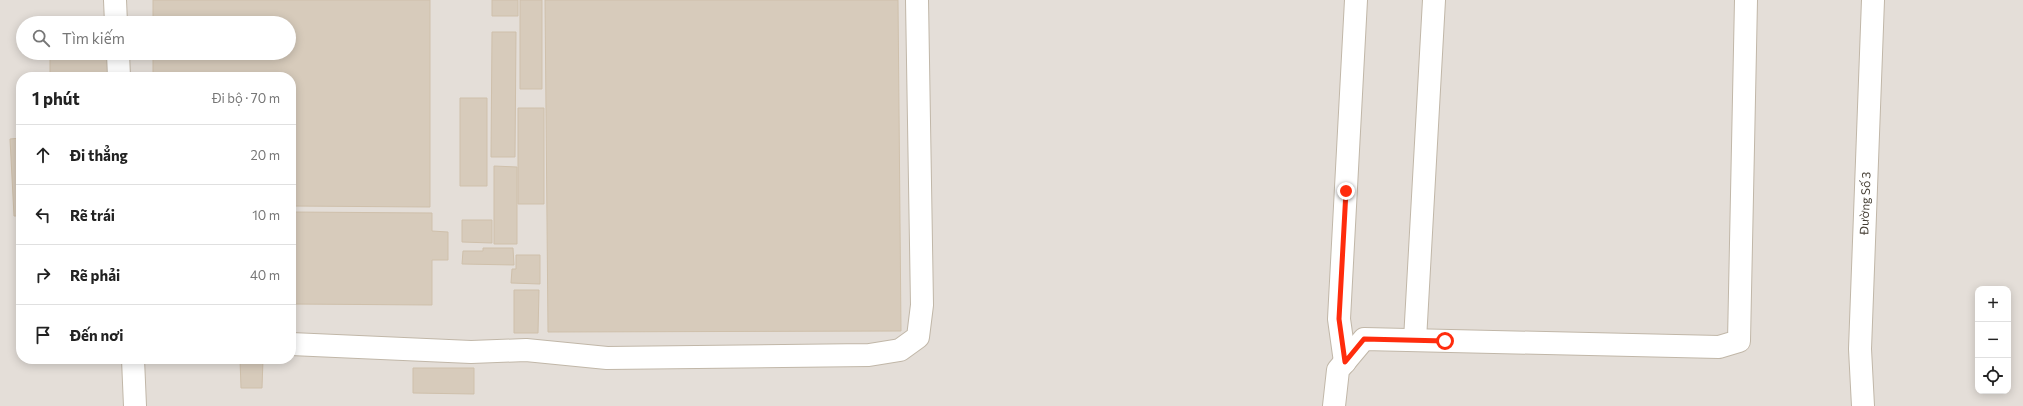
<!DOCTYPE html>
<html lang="vi">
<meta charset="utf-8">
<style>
body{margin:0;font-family:Commissioner,sans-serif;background:#f2f2f2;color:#222}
.controls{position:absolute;right:12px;bottom:12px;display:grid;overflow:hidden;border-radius:8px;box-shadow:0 2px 10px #0003}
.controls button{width:36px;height:36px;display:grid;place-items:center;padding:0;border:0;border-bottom:1px solid #e0e0e0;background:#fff;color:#222;font:20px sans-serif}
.stop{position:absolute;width:12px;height:12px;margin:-9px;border:3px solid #ff2c0d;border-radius:50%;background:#fff}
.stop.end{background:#ff2c0d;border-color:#fff;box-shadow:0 1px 4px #0008}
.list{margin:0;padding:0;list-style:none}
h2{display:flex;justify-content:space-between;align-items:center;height:52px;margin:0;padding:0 16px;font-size:17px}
h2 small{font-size:13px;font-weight:400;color:#767676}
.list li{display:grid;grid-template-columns:26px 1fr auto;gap:12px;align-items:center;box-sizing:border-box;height:60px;padding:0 16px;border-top:1px solid #e0e0e0}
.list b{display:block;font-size:15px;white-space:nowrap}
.list em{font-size:13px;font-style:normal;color:#767676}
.icon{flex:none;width:22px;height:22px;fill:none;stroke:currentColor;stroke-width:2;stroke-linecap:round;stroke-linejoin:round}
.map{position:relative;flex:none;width:2023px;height:406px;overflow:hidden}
.search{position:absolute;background:#fff;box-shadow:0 2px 10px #0003;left:16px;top:16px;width:280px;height:44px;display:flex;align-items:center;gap:10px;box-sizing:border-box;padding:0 14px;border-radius:22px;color:#767676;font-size:15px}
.panel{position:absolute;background:#fff;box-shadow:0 2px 10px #0003;left:16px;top:72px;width:280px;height:292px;border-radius:16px}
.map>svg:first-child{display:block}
.industrial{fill:#e4ded8;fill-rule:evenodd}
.building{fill:#d7cbbb;stroke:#cfc0ab}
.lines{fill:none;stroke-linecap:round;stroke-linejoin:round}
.minor-casing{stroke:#c1b7a8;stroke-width:24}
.minor{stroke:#fff;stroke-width:22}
.route{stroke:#ff2c0d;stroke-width:5}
.labels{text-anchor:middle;stroke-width:3.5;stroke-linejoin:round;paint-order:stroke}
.street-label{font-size:12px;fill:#443d33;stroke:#fff}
</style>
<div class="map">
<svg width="2023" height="406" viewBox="0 0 2023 406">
<rect width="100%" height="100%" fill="#f2ede3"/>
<!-- industrial -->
<path class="industrial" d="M0 0H2023V406H0ZM23 23H289V53H23ZM21 77H291V359H21ZM1978 289H2008V391H1978Z"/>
<!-- building -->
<path class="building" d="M153 0H430V207L291 206V77H153V53H289V23H153Z
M492 0H518V16H492Z
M520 0H542V89H520Z
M545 0H898L901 331 548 332Z
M492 32H516L515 157H491Z
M50 53H110V77H50Z
M460 98H487V186H460Z
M518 108H544V204H518Z
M21 138V216H14L10 139Z
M494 166 517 167V244H494Z
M291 212 432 213V231L448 232V260H432V305L291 304Z
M462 220H492V243L462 242Z
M483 248H513L514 265 462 264 463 251H483Z
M516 255H540V284L511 283 512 269H516Z
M514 290H539L538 333H514Z
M240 359H263L262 388H241Z
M413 368H474V394L413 393Z"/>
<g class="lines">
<!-- minor casing -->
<g class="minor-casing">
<g id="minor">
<path d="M115 0 116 23"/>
<path d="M118 53 119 77"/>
<path d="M1415 340 1434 0"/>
<path d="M291 344 471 352 526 350 607 358 869 355 900 350 918 337 922 305 917 0"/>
<path d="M133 359 135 406"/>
<path d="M1345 362 1339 319 1356 0"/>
<path d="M1334 406 1338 370 1364 339 1719 347 1739 341 1746 0"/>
<path id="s1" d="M1863 406 1860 349 1873 0"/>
</g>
</g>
<!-- minor -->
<use href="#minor" class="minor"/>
</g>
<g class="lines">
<!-- route -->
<path class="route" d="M1346 191 1339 319 1345 362 1364 339 1445 341"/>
</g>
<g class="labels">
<!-- street labels -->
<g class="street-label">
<text dy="4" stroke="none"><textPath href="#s1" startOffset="203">Đường Số 3</textPath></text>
</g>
</g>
</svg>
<div class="controls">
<button>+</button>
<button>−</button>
<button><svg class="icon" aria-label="locate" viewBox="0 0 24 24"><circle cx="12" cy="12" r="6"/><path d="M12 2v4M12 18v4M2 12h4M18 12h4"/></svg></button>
</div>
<div class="stop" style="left:1445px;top:341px"></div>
<div class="stop end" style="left:1346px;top:191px"></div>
<div class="search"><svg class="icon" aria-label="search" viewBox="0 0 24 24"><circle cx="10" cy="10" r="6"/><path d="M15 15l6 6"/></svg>Tìm kiếm</div>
<section class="panel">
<h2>1 phút<small>Đi bộ · 70 m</small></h2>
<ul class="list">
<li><svg class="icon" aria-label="ahead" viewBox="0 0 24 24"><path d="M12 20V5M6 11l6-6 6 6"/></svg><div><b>Đi thẳng</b></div><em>20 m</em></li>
<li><svg class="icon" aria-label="left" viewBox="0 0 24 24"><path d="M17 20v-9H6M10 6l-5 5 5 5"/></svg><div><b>Rẽ trái</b></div><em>10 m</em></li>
<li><svg class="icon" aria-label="right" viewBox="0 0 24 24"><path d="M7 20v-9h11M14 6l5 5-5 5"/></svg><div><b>Rẽ phải</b></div><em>40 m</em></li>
<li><svg class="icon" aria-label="arrive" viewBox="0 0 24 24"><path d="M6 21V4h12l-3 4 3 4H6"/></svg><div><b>Đến nơi</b></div></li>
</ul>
</section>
</div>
